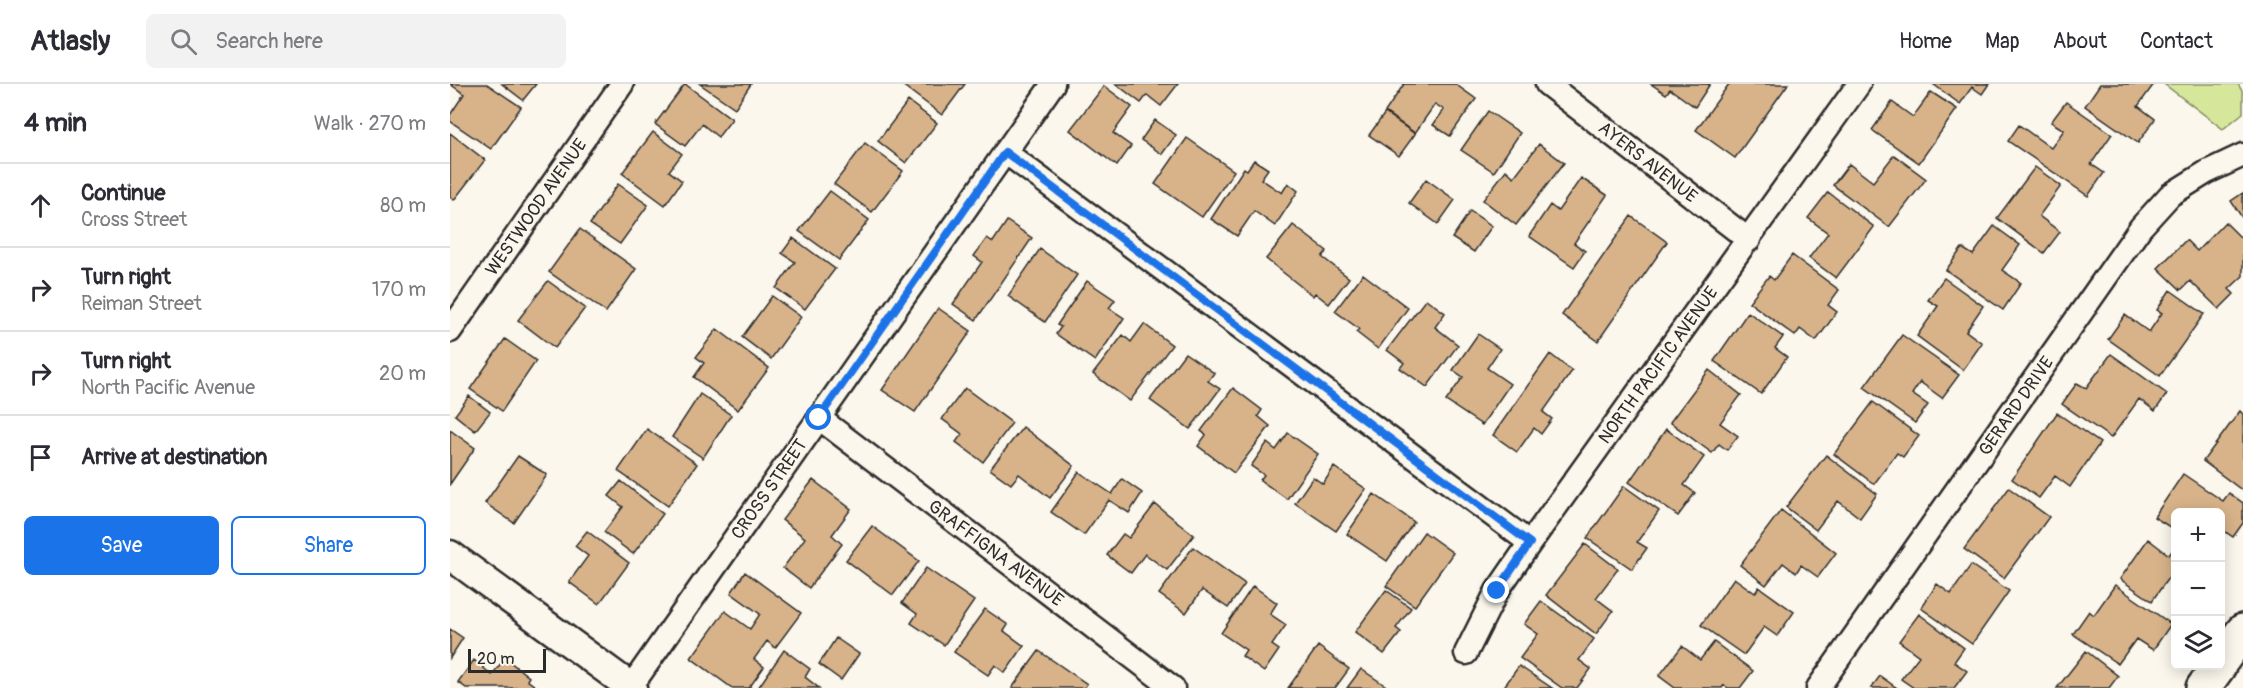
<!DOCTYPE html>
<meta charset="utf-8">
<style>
body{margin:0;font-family:Pangolin,sans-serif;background:#f2f2f3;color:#2b2b33}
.controls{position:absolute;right:18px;bottom:18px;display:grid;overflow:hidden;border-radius:9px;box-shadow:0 3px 15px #0003}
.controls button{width:54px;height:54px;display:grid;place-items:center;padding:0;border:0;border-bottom:2px solid #e1e1e2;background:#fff;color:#2b2b33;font:30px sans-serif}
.scale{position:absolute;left:18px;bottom:15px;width:78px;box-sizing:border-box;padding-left:6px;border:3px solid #2b2b2b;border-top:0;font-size:16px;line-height:21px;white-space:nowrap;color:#2b2b2b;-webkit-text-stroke:4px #fbf7ec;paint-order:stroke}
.stop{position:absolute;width:18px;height:18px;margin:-14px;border:4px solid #1a73e8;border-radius:50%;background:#fff}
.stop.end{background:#1a73e8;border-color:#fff;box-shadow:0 2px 6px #0008}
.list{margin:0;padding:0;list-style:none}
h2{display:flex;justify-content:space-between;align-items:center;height:78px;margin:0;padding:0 24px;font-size:26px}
h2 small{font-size:20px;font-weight:400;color:#7c7c81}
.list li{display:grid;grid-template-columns:39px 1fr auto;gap:18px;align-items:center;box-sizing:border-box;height:84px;padding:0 24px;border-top:2px solid #e1e1e2}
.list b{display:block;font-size:22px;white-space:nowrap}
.list p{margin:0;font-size:20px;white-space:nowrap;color:#7c7c81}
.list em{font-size:20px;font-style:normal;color:#7c7c81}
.actions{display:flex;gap:12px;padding:18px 24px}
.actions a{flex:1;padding:14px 0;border:2px solid #1a73e8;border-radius:9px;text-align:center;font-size:21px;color:#1a73e8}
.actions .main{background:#1a73e8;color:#fff}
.icon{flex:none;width:33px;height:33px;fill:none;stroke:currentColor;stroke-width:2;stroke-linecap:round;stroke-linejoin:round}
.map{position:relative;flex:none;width:1793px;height:604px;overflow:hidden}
header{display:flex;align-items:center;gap:36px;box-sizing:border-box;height:84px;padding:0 30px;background:#fff;border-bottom:2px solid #e1e1e2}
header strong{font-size:28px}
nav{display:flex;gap:33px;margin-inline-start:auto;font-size:21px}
.search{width:420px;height:54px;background:#f2f2f3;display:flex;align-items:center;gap:15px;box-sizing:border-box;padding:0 21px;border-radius:9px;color:#7c7c81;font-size:22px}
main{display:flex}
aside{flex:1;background:#fff}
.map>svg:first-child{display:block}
.green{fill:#d6e79b;stroke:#808963;stroke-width:1.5}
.building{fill:#d8b38a;stroke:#2b2b2b;stroke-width:1.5}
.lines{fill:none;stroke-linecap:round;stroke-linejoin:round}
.minor-casing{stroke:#2b2b2b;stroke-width:27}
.tertiary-casing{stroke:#2b2b2b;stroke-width:33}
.secondary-casing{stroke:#2b2b2b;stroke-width:38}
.minor{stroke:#fbf7ec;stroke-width:22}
.tertiary{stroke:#fbf7ec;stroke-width:28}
.secondary{stroke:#fbf7ec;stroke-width:33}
.route{stroke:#1a73e8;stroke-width:8}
.labels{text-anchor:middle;stroke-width:4.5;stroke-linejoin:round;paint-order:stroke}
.street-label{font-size:18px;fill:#2b2b2b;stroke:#fbf7ec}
</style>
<header>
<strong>Atlasly</strong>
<div class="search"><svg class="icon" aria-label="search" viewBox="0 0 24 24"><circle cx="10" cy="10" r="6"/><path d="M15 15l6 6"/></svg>Search here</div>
<nav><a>Home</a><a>Map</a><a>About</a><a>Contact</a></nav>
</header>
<main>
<aside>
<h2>4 min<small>Walk · 270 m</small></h2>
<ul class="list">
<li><svg class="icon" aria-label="ahead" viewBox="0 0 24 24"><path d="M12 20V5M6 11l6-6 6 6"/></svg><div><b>Continue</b><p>Cross Street</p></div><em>80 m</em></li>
<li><svg class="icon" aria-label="right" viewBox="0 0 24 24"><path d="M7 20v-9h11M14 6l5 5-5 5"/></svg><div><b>Turn right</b><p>Reiman Street</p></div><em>170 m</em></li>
<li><svg class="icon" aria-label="right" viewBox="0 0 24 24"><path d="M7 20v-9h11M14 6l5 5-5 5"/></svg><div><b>Turn right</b><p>North Pacific Avenue</p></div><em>20 m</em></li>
<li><svg class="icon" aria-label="arrive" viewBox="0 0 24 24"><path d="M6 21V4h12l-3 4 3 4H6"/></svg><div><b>Arrive at destination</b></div></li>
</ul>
<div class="actions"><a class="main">Save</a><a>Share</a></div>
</aside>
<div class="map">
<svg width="1793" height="604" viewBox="0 0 1793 604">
<rect width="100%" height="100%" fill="#fbf7ec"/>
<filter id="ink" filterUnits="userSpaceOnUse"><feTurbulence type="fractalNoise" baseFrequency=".0167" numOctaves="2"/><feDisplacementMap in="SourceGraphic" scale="12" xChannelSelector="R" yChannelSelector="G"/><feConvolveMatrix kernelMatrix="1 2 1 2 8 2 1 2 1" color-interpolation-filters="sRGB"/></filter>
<g filter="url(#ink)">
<!-- green -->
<path class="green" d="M1714 0H1788L1793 9V29L1773 45Z"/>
<!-- building -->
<path class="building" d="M0 0H37L71 23 41 65 0 37V31L14 10Z
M52 0H86L73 16Z
M235 0 282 35 268 53 252 40 235 62 205 40Z
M250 0H301L285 24Z
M451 0H515L492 31Z
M666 0H728L711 22 697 11 691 19Z
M954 0H1005L1026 15 1000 52 983 41 994 26 985 20 965 49 935 28Z
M1201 0H1260L1245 23 1220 5 1216 10Z
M1279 0H1338L1285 74 1246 46Z
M1483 0H1539L1532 10 1522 3 1510 20Z
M1650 0H1704L1688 22 1705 35 1688 59 1635 22Z
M654 2 682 23 663 49 681 62 667 82 620 46Z
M1481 8 1507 25 1469 79 1422 46 1442 18 1463 33Z
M458 17 487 39 456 79 428 57Z
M1616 18 1662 50 1641 80 1654 89 1638 112 1558 57 1569 41 1601 64 1614 46 1601 38Z
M1038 27 1070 49 1044 88 1011 66Z
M935 29 965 50 949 72 919 51Z
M705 36 726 51 712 70 691 56Z
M203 48 232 70 219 87 232 97 215 121 172 89Z
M0 49 35 76 4 116 0 113Z
M737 54 784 87 752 133 705 100Z
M415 59 453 87 422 128 384 100Z
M1089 60 1114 79 1066 141 1033 116 1056 86 1064 93Z
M1444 71 1476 95 1439 143 1383 101 1399 80 1423 98Z
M804 76 818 85 811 95 832 109 838 99 848 107 825 142 804 127 787 152 761 135 794 84 797 86Z
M1585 83 1611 102 1589 132 1610 148 1594 169 1547 134Z
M1131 94 1157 111 1124 159 1135 167 1124 183 1079 152 1100 121 1108 127Z
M976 95 1005 116 988 140 959 119Z
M168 100 198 121 170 160 140 140Z
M380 107 419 136 389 176 349 147Z
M1378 108 1424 143 1386 194 1359 174 1378 149 1358 134Z
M1793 109V135L1781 117Z
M1020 127 1042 142 1024 168 1002 154Z
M1181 132 1217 158 1148 257 1112 231Z
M557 137 582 154 526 236 503 220 532 178 524 172 537 154 543 158Z
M1775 138 1793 156V192L1779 205 1784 210 1769 225 1740 197 1731 206 1708 184 1736 156 1747 167Z
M843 141 877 167 872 173 899 194 879 220 865 209 863 212 816 175Z
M1544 142 1570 161 1552 186 1571 199 1553 226 1496 186 1512 164 1523 171Z
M130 145 186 185 156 228 99 188Z
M343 154 385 185 355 225 326 204 345 178 332 169Z
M590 165 627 191 595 238 558 212Z
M1342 171 1389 206 1378 221 1387 228 1366 257 1350 245 1345 252 1299 218 1319 192 1324 196Z
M913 190 958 224 928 265 906 248 909 245 885 227Z
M1494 194 1533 222 1516 247 1532 259 1513 286 1467 252 1488 222 1478 216Z
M98 197 135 224 105 264 68 236Z
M637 197 665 216 659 224 674 234 645 277 606 250 611 243 607 241Z
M1720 206 1754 230 1710 292 1658 255 1675 231 1699 248 1712 229 1707 226Z
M322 212 351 233 321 275 292 253Z
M976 215 995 229 985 243 1008 261 977 303 950 284 954 279 937 266Z
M488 224 521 247 465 328 432 306Z
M1298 228 1333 253 1325 264 1337 273 1311 310 1264 277Z
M694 240 722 261 680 317 643 290 673 251 681 258Z
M267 245 319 284 288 326 244 293 254 279 246 273Z
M1028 250 1050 265 1037 284 1060 300 1032 341 996 317 1013 293 1003 286Z
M1452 251 1509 291 1492 314 1470 298 1462 310 1478 321 1465 339 1414 303Z
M55 255 86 277 52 327 20 305Z
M735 269 764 289 758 297 770 305 740 345 700 316Z
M1100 270 1122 287 1093 328 1102 335 1091 350 1084 344 1067 368 1043 351Z
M1661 270 1717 310 1705 327 1689 315 1661 354 1612 320 1627 299 1636 304Z
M1259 286 1291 311 1270 339 1288 352 1277 366 1269 360 1262 369 1220 338Z
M515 304 562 339 533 378 506 358 512 350 492 335Z
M783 304 812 326 808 332 820 342 784 389 748 362 756 351 751 347Z
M250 310 281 331 253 374 222 353Z
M19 312 40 328 25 347 5 331Z
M1423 318 1469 352 1453 373 1447 369 1424 400 1384 370Z
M1790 327 1793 330V407L1753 377Z
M1607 329 1650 359 1620 403 1605 392 1589 414 1562 395Z
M573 343 624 382 600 414 569 390 561 400 540 385Z
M197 345 247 380 218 422 168 387Z
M1216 345 1254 373 1234 401 1245 409 1228 432 1179 398Z
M0 346 25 364 0 400Z
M838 349 868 370 837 415 810 396 814 391 801 382 817 359 826 366Z
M1376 371 1427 410 1410 434 1388 417 1366 446 1336 423Z
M68 372 97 391 64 439 35 419Z
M884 383 916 405 886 447 845 419 863 393 873 400Z
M629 388 662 410 672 395 692 409 679 429 659 416 634 451 601 428Z
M1733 390 1773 417 1779 409 1793 419V439L1783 453 1770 444V428H1726V447L1704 433Z
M363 396 401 425 382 451 392 460 359 504 333 484 355 454 332 436Z
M171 397 213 430 183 470 154 448 173 423 159 412Z
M1174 402 1209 427 1187 458 1197 464 1182 485 1137 454Z
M1559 404 1599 433 1554 494 1514 465Z
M924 410 964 438 937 477 897 450Z
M705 420 744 451 717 486 695 470 681 489 657 471 673 450 679 454Z
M1331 426 1386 469 1368 493 1351 481 1346 489 1333 479 1316 501 1290 481Z
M422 442 469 477 443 511 396 476Z
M137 447 179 479 149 520 119 498 138 472 125 462Z
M974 448 1003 469 965 522 936 502Z
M1698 455 1719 471 1726 462V488L1723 487 1702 517 1670 495Z
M1135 460 1168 485 1146 514 1163 527 1146 550 1096 511Z
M743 463 795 500 778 524 752 506 736 529 709 510Z
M1521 481 1559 507 1522 560 1471 524 1487 500 1501 510Z
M476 484 524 517 494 561 461 539 467 530 452 519Z
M295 488 351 529 325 564 317 557 304 575 314 583 299 604H282L241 574 275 527 300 545 310 530 281 509Z
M1284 494 1305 509 1309 503 1344 528 1327 552 1314 543 1294 571 1251 541Z
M1665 501 1721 540 1703 566 1686 555 1668 580 1623 550 1639 527 1644 531Z
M803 502 827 519 820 530 836 541 822 561 829 566 814 588 792 572 796 566 771 549Z
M936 506 961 524 946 544 951 548 934 570 905 548Z
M1091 517 1144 555 1129 576 1141 585 1127 604H1112L1070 574 1088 550 1074 540Z
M535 525 558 541 554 547 574 562 555 589 545 581 538 591 504 568Z
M1469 530 1514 564 1504 578 1517 587 1504 604H1464L1451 595 1469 572 1449 557Z
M0 545 13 554 0 574Z
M386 554 409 570 391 596 369 580Z
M1264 558 1303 587 1290 604H1278L1274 601 1272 604H1225L1209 592 1232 562 1250 576Z
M868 562 899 585 885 604H838Z
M334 566 360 585 355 593 369 604H308Z
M589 567 637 600 634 604H562Z
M1636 567 1668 592 1659 604H1607Z
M55 574 79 593 77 596 88 604H16L8 598 24 576 42 591Z
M1069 582 1102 604H1053Z
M911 585 939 604H897Z
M1430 592 1447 604H1421Z"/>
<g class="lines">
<!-- minor casing -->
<g class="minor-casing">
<path id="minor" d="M1097 0 1299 156
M555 68 1080 459
M0 247 172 0
M369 334 723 604
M1016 569 1047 507 1080 459 1409 0
M180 604 603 0
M1368 604 1691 143 1720 111 1757 88 1793 71"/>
</g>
<!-- tertiary casing -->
<g class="tertiary-casing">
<path id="tertiary" d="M0 471 182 604"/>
</g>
<!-- secondary casing -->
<g class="secondary-casing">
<path id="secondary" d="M1770 579 1793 547
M1753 604 1769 582"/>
</g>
<!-- minor -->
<use href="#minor" class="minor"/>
<!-- tertiary -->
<use href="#tertiary" class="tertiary"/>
<!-- secondary -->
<use href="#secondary" class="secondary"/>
</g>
</g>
<g class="lines" filter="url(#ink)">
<!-- route -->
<path class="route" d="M369 334 555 68 1080 459 1047 507"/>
</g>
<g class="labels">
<!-- street labels -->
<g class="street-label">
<text transform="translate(1198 78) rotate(38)" y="6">AYERS AVENUE</text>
<text transform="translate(86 123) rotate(-55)" y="6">WESTWOOD AVENUE</text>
<text transform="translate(1208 281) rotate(-54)" y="6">NORTH PACIFIC AVENUE</text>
<text transform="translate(1566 322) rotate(-55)" y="6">GERARD DRIVE</text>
<text transform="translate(319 405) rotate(-55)" y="6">CROSS STREET</text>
<text transform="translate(546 469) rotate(37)" y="6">GRAFFIGNA AVENUE</text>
</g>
</g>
</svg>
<div class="controls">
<button>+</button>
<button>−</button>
<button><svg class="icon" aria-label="layers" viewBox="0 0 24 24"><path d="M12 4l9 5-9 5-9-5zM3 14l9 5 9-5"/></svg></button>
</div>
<div class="scale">20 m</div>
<div class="stop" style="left:369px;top:334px"></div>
<div class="stop end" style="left:1047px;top:507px"></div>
</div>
</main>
